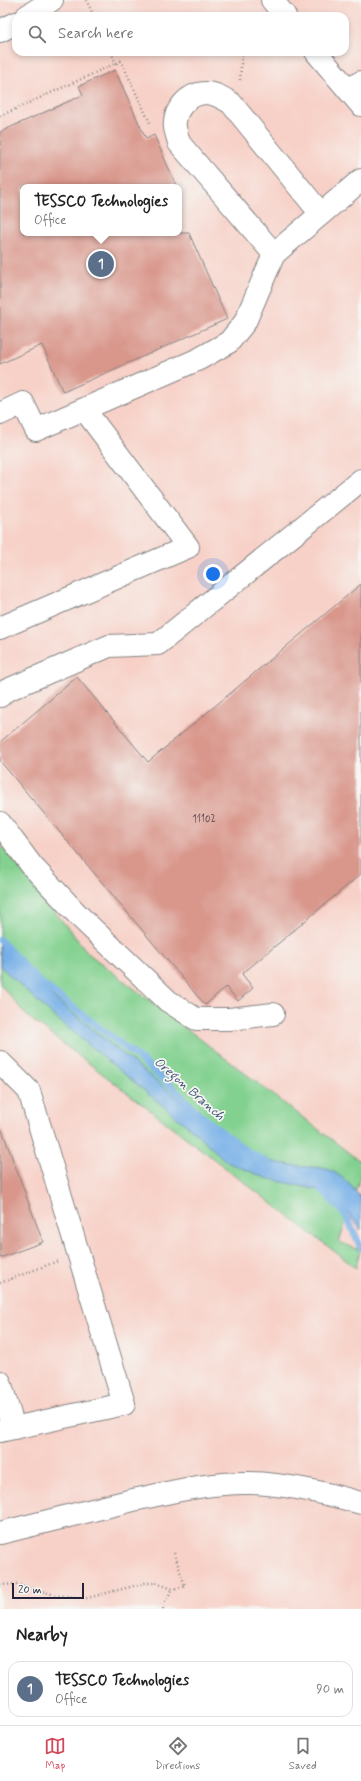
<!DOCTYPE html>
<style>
body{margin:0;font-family:Mynerve,sans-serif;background:#f6f6f6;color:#222}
.scale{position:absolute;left:12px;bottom:10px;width:72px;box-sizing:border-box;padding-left:4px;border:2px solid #22223b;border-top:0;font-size:11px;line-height:14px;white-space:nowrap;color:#22223b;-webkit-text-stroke:3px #f6f6f2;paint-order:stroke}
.you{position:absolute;left:213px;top:574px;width:14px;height:14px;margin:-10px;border:3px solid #fff;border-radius:50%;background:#1a73e8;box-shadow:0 0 0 6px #1a73e833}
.badge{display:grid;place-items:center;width:26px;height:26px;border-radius:50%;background:#d1495b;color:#fff;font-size:13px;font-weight:700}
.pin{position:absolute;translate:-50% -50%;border:2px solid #fff;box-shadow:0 1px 4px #0006}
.popup{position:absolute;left:20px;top:184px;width:162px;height:52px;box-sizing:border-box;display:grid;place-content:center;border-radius:8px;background:#fff;filter:drop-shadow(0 1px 3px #0005);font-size:13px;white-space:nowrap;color:#767676}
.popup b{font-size:15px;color:#222}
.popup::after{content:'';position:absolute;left:50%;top:100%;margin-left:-8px;border:8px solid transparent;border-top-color:#fff}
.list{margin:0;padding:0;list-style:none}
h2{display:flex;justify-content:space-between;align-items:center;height:52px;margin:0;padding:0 16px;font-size:17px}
h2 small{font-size:13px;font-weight:400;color:#767676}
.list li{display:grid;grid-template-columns:26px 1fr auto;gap:12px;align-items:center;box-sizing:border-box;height:56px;margin:0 8px 8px;padding:0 8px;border:1px solid #e0e0e0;border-radius:12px}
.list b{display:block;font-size:15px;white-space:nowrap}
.list p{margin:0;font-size:13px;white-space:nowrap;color:#767676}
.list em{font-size:13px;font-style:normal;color:#767676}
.icon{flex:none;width:22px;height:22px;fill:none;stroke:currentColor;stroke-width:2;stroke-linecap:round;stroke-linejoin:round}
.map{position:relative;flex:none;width:361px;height:1609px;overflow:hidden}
.search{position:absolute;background:#fff;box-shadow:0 2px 6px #0003;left:12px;right:12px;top:12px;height:44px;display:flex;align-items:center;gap:10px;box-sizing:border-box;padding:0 14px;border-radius:12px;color:#767676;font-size:15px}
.sheet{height:116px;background:#fff}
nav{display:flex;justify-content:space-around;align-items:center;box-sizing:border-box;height:56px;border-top:1px solid #e0e0e0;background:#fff;font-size:11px;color:#767676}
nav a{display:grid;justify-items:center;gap:2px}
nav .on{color:#d1495b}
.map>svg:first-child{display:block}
.built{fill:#f7d1c8;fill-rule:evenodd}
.green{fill:#83d190;stroke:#527a66}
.water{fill:#77b0e7;stroke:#4c6991}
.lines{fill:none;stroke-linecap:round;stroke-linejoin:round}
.stream{stroke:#77b0e7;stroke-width:7}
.building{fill:#d9968b}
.minor-casing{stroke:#868484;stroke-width:24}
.major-casing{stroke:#868484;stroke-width:24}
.path{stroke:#868484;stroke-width:2.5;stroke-dasharray:1 3;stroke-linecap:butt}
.minor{stroke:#fff;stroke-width:22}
.major{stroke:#fff;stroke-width:22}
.labels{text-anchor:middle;stroke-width:3.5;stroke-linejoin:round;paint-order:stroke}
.number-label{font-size:10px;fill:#503f4f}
.water-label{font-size:13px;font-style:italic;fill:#405477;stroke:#f6f6f2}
</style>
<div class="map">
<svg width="361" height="1609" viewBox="0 0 361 1609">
<rect width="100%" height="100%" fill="#f6f6f2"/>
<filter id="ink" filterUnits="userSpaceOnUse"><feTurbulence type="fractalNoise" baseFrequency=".025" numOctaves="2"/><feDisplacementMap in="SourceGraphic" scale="8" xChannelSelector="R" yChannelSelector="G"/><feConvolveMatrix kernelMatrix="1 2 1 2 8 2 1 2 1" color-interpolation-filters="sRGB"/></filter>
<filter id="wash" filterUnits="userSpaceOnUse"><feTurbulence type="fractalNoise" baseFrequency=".012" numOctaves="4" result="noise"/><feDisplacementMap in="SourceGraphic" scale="16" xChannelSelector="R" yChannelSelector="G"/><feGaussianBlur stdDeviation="0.9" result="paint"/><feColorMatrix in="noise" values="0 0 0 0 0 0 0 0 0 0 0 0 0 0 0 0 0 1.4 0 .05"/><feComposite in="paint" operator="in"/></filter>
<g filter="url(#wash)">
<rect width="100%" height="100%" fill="#ebe6cc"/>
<!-- built -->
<path class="built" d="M0 0H361V1162L89 954 0 844ZM16 16H345V52H16ZM23 187H179V233H23Z
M0 984 27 1016 356 1268 360 1250 339 1242 361 1174V1609H0Z"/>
<!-- green -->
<path class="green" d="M0 844 89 954 361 1162V1174L339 1242 360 1250 356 1268 27 1016 0 984Z"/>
<!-- water -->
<path class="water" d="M0 943 56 1000 248 1155C264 1161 283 1164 300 1166 311 1168 320 1166 331 1171 343 1176 352 1187 361 1198V1230L349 1214 327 1194 318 1190 266 1178 227 1162 196 1133 50 1013 0 966Z"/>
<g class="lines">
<!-- stream -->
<path class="stream" d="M0 940 37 980 135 1055 173 1088 200 1115 245 1150 268 1163
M320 1188 345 1214 361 1248"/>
</g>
<g id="blocks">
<!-- building -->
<path class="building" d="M115 70 146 139 154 135 177 187H23V233H189L227 319 63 392 42 345 0 364V132L83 95 79 86Z
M361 584V874L242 974 253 988 238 1001 226 987 205 1005 0 761V742L77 677 148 762Z
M0 1130H2L43 1242 0 1258Z"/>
</g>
</g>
<g filter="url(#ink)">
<use href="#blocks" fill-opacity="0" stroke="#868484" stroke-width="1"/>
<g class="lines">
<!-- minor casing -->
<g class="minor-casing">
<path id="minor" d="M27 16 52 0
M0 31 16 23
M349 90 361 82
M274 254 179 143C178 138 176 133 175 128 173 111 187 94 205 93 215 93 223 98 231 103L321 214
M84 409 199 359 229 342 245 322 274 254 361 180
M0 414 23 403 36 430 84 409 188 547 0 628
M0 696 5 691 109 646 158 644 361 480
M0 823 32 866 80 917 168 1001 196 1019H229L273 1014
M0 1062 29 1091 124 1404 0 1431
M0 1382 14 1428
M0 1533C44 1522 89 1511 133 1500 172 1492 211 1482 250 1483 287 1484 326 1493 361 1503"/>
</g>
<!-- major casing -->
<g class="major-casing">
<path id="major" d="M272 0 285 16
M316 52 361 105"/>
</g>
<!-- path -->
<path class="path" d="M86 0 94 16
M111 52 116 64
M240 80 242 52
M0 116 121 61 151 125
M0 1283 58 1261
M0 1585 17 1584 55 1595 87 1598 145 1583H156L173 1589 185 1586 174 1553
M163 1609V1604L173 1589"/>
<!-- minor -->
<use href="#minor" class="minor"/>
<!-- major -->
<use href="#major" class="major"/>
</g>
</g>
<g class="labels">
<!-- number labels -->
<g class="number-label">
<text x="204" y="822">11102</text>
</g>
<!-- water labels -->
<g class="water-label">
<text transform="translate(190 1088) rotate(41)" y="5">Oregon Branch</text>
</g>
</g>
</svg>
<div class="scale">20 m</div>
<div class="you"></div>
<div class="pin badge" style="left:101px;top:264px;background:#5c6f8a">1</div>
<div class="popup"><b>TESSCO Technologies</b>Office</div>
<div class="search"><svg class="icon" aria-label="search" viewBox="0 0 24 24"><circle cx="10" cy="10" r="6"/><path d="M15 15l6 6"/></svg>Search here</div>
</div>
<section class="sheet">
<h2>Nearby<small></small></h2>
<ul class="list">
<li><span class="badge" style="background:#5c6f8a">1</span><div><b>TESSCO Technologies</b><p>Office</p></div><em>90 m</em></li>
</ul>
</section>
<nav>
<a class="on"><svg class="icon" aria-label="map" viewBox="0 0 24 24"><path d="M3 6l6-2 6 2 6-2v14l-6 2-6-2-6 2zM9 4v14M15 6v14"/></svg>Map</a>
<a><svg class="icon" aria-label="directions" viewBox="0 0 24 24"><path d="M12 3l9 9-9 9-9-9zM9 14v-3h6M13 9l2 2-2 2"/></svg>Directions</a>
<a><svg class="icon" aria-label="saved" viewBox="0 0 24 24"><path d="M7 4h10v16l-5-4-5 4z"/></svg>Saved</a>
</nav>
